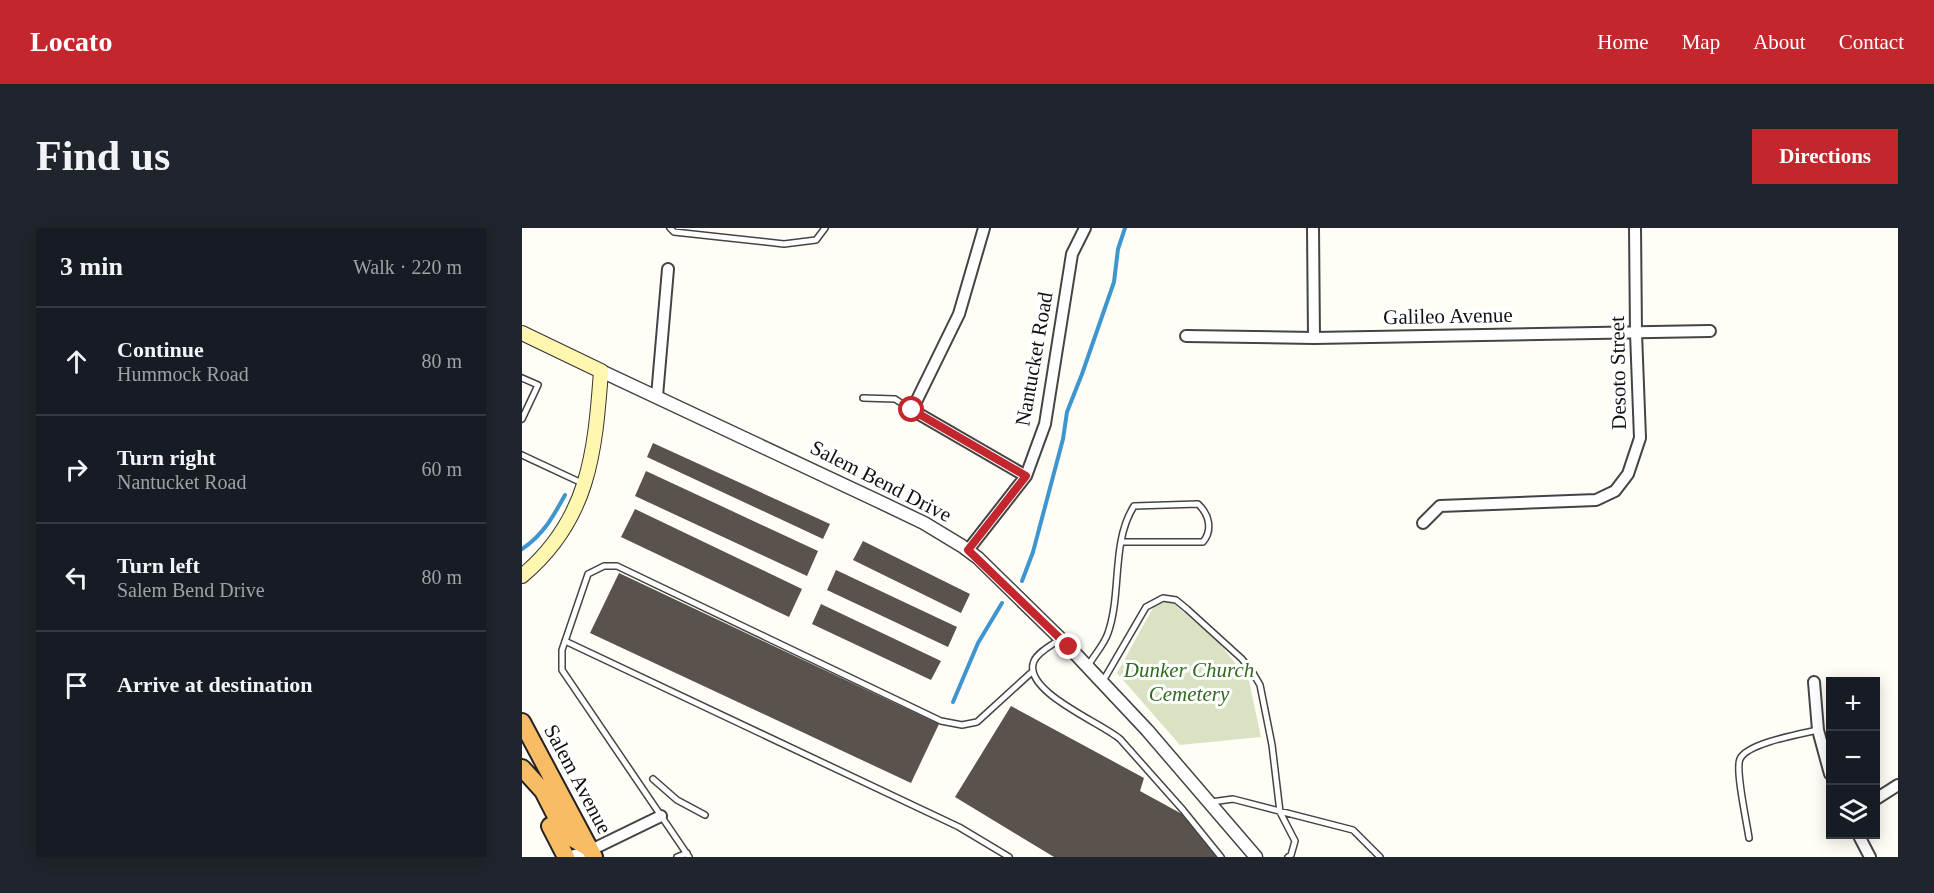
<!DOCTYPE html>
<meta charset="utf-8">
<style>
body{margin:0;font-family:"Times New Roman",serif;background:#20242c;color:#f1f3f6}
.controls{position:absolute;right:18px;bottom:18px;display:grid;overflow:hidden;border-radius:0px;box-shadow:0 3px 15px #0003}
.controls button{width:54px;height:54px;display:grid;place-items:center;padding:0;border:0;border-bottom:2px solid #363941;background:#171b24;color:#f1f3f6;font:30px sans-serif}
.stop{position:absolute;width:18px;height:18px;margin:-14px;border:4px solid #c4262e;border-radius:50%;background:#fff}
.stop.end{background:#c4262e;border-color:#fff;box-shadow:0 2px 6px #0008}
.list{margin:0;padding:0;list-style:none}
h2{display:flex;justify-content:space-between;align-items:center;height:78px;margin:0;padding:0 24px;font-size:26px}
h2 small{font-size:20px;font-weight:400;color:#9ea1a6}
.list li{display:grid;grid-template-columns:39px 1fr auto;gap:18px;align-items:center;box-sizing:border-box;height:108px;padding:0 24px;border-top:2px solid #363941}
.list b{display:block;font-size:22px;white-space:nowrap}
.list p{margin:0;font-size:20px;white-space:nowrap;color:#9ea1a6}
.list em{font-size:20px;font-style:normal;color:#9ea1a6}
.icon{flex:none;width:33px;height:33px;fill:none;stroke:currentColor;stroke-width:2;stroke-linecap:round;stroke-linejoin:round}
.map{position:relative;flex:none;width:1376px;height:629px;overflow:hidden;border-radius:0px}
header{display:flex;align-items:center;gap:36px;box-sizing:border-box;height:84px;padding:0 30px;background:#c4262e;color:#fff}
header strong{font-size:28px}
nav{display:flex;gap:33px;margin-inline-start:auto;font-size:21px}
.intro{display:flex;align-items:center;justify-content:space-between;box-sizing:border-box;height:144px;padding:0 36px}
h1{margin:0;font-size:42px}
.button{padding:15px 27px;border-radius:0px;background:#c4262e;color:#fff;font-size:21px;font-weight:700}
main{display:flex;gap:36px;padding:0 36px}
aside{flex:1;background:#171b24;border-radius:0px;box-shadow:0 3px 15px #0003}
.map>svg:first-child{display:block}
.cemetery{fill:#d9e3c4}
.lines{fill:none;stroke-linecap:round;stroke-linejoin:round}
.stream{stroke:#3f96cf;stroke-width:4}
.building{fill:#5a524d}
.service-casing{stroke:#444;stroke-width:8}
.minor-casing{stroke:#444;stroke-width:14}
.tertiary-casing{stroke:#444;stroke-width:15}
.secondary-casing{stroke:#333;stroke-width:16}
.trunk-casing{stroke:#222;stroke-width:20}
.service{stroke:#fff;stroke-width:5}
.minor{stroke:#fff;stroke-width:10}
.tertiary{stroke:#fff;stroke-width:12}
.secondary{stroke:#fff6b0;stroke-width:14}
.trunk{stroke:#f7bc64;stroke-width:16}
.route{stroke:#c4262e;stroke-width:8}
.labels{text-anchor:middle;stroke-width:6;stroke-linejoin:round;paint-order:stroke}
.street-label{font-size:21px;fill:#111;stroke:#fff}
.park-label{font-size:21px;font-style:italic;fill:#2f6b1f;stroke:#fff}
</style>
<header>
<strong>Locato</strong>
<nav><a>Home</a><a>Map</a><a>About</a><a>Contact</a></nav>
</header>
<div class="intro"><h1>Find us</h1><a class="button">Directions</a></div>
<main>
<aside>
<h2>3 min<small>Walk · 220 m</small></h2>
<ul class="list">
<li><svg class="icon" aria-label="ahead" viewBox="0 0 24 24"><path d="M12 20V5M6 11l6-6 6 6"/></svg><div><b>Continue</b><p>Hummock Road</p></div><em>80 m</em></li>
<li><svg class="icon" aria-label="right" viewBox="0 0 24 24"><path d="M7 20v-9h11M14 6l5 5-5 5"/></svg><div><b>Turn right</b><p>Nantucket Road</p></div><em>60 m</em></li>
<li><svg class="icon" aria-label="left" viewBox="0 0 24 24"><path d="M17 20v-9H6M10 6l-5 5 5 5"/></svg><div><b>Turn left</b><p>Salem Bend Drive</p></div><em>80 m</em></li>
<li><svg class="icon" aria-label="arrive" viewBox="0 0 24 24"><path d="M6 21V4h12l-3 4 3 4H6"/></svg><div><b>Arrive at destination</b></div></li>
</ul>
</aside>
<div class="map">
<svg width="1376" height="629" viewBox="0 0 1376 629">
<rect width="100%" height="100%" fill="#fffdf5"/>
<!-- cemetery -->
<path class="cemetery" d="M642 374H650L698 416 727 453 739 509 658 517 595 445 632 378Z"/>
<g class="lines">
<!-- stream -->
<path class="stream" d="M0 321C21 307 31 289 43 267
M500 353 511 324 541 211 545 184 560 146 592 54 596 21 603 0
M431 474 456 415 480 375"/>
</g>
<!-- building -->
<path class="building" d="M131 215 308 296 301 311 125 229Z
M124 243 296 323 285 348 113 268Z
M113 281 280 361 267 389 99 309Z
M341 313 448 366 439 385 331 332Z
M314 342 435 399 426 419 305 362Z
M97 345 417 496 389 555 68 405Z
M299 376 419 433 409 452 290 396Z
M489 478 622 550 618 563 660 586 695 629H532L433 569Z"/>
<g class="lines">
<!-- service casing -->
<g class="service-casing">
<path id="service" d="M148 0 152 4 262 16 294 12 303 0
M0 150 16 157 0 191
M341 170 373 171 390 182
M0 227 62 256
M537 412C530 417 516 424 512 433 499 463 580 495 598 511L661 582 699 629
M43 413 437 599 487 629
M566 438C572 427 582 417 586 405 600 365 589 314 612 278L676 276C687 286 691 302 681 314H600
M581 453 624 379 641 370 654 372 665 381 720 431 731 445 738 457 750 517 758 584 773 613 769 627 766 629
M131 551 155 572 183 587
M689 574 711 571 831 602 858 629
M1227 610C1225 595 1213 542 1218 531 1225 515 1279 506 1296 502
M155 629 165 625
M167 629 40 442V422L66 346 82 338H95L419 493 440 497 455 494 511 443"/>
</g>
<!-- minor casing -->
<g class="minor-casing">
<path id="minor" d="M462 0 437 86 390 182 504 248
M791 0 792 110
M664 108 792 110 1188 103
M135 168 146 41
M901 295 918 278 1074 272 1093 263 1106 246 1118 210 1114 105 1113 0
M446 322 504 248 523 196 550 26 563 0
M1292 454 1296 502 1308 546
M1354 571 1376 557
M1336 606 1348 629
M46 629 69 622 139 588"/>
</g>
<!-- tertiary casing -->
<g class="tertiary-casing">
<path id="tertiary" d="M79 143 356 273 402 295 440 318 456 330 547 419 625 502 734 629"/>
</g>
<!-- secondary casing -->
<g class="secondary-casing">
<path id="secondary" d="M0 105 79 143C73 225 67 292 0 348"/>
</g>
<!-- trunk casing -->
<g class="trunk-casing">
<path id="trunk" d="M0 494 72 629
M0 540 21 563 43 606 67 620
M28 598 44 629"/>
</g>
<!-- service -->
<use href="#service" class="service"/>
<!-- minor -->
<use href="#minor" class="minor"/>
<!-- tertiary -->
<use href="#tertiary" class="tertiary"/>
<!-- secondary -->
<use href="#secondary" class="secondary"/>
<!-- trunk -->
<use href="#trunk" class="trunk"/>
</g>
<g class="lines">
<!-- route -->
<path class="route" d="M390 182 504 248 446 322 547 419"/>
</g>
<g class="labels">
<!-- street labels -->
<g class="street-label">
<text transform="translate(926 88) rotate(-1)" y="7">Galileo Avenue</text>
<text transform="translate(512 131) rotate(-80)" y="7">Nantucket Road</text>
<text transform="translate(1096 145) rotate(-91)" y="7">Desoto Street</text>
<text transform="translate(359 253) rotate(27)" y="7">Salem Bend Drive</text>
<text transform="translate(56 551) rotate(62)" y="7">Salem Avenue</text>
</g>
<!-- park labels -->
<g class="park-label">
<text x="667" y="449">Dunker Church<tspan x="667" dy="24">Cemetery</tspan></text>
</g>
</g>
</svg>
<div class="controls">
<button>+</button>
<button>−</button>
<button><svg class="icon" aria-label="layers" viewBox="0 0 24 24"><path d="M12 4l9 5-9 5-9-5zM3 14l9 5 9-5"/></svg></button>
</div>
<div class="stop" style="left:390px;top:182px"></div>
<div class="stop end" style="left:547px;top:419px"></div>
</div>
</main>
